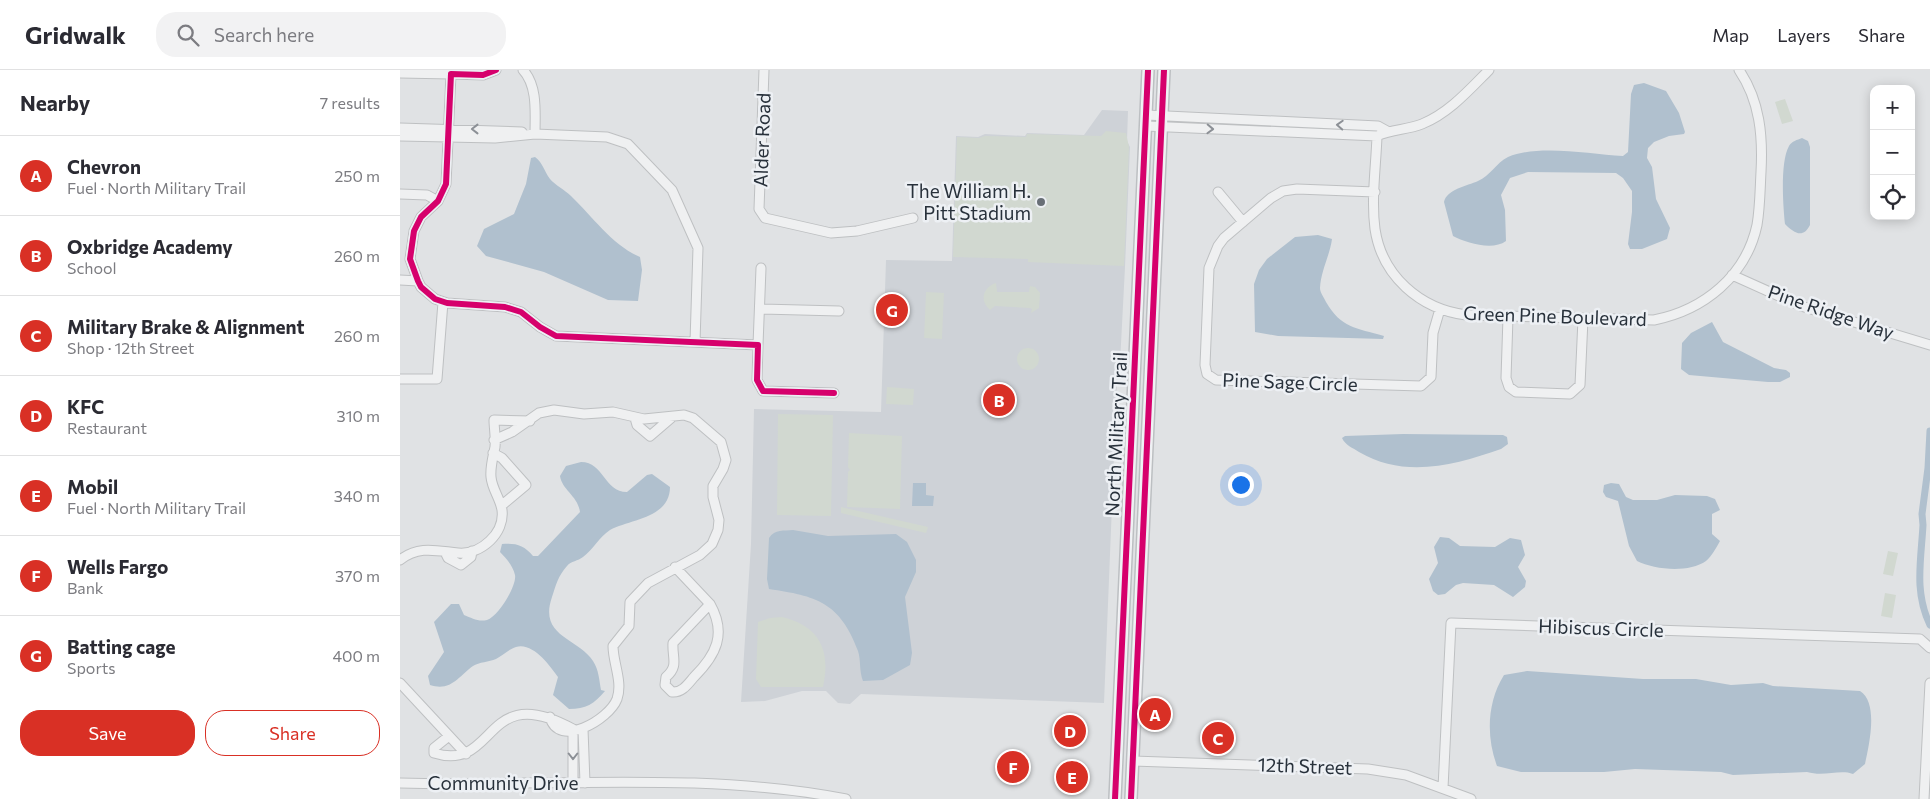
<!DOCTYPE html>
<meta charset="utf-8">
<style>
body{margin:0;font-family:Commissioner,sans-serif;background:#f2f2f3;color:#2b2b33}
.controls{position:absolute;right:15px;top:15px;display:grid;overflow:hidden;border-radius:10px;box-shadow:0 2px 12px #0003}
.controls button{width:45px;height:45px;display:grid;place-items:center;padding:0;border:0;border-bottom:1px solid #e1e1e2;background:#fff;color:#2b2b33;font:25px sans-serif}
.you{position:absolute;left:840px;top:414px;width:18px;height:18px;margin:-12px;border:4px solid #fff;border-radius:50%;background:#1a73e8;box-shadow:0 0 0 8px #1a73e833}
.badge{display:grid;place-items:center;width:32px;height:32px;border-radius:50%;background:#d93025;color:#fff;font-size:16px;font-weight:700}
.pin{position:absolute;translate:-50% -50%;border:2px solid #fff;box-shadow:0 1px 5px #0006}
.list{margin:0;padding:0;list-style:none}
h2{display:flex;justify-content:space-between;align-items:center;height:65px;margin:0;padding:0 20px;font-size:21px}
h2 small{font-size:16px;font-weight:400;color:#7c7c81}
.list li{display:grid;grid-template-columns:32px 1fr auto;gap:15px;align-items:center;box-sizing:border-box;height:80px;padding:0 20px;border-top:1px solid #e1e1e2}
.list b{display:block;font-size:19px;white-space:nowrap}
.list p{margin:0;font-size:16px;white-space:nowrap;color:#7c7c81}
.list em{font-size:16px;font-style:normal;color:#7c7c81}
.actions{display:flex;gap:10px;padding:15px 20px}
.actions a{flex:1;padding:11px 0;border:1px solid #d93025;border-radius:20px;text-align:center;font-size:18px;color:#d93025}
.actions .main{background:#d93025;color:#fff}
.icon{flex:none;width:28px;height:28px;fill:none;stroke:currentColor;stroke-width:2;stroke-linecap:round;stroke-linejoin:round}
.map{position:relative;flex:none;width:1530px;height:729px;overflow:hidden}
header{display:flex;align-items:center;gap:30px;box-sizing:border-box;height:70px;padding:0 25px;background:#fff;border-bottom:1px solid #e1e1e2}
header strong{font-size:24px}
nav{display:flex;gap:28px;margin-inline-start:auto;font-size:18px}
.search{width:350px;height:45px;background:#f2f2f3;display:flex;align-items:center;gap:12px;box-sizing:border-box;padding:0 18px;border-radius:20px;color:#7c7c81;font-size:19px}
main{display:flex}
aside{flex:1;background:#fff}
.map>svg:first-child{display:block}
.built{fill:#ced2d7}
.green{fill:#d1d8d0}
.water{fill:#b0c0ce}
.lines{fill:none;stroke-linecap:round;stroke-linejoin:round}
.canal{stroke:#b0c0ce;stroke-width:7}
.minor-casing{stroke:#bec0c2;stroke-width:11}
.major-casing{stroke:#bcbfc2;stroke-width:14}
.minor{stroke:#eff0f1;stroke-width:9}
.major{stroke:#f4f4f5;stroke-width:11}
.cycleway-casing{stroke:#edf0f4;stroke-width:9}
.cycleway{stroke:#d6006c;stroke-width:6}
.oneway{stroke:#8c9096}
.poi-dot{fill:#686f76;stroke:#edf0f4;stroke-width:2}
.labels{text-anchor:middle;stroke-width:5;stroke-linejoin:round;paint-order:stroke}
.street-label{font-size:19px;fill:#28313b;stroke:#edf0f4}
.poi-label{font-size:19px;fill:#28313b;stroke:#edf0f4;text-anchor:end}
</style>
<header>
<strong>Gridwalk</strong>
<div class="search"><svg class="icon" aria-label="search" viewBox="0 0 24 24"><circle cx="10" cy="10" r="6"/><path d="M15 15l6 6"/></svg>Search here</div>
<nav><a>Map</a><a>Layers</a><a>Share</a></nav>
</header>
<main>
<aside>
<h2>Nearby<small>7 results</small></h2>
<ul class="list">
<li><span class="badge">A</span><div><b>Chevron</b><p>Fuel · North Military Trail</p></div><em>250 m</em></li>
<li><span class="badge">B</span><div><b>Oxbridge Academy</b><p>School</p></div><em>260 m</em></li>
<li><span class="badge">C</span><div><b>Military Brake &amp; Alignment</b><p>Shop · 12th Street</p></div><em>260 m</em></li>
<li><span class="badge">D</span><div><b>KFC</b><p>Restaurant</p></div><em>310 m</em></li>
<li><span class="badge">E</span><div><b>Mobil</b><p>Fuel · North Military Trail</p></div><em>340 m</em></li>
<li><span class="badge">F</span><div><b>Wells Fargo</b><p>Bank</p></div><em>370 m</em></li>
<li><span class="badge">G</span><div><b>Batting cage</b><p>Sports</p></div><em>400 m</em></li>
</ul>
<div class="actions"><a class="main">Save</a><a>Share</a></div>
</aside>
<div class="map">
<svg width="1530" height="729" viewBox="0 0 1530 729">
<rect width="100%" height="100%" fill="#e0e2e4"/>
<!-- built -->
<path class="built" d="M702 40 728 41 727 71 730 77 725 197 720 293 717 311 704 633 461 624 450 634 438 633 426 621H402L365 631 341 632 351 474 354 339 481 342 486 190 552 191 556 66 578 67 585 64 625 66 627 63 684 65Z"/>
<!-- green -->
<path class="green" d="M1385 29 1393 51 1382 54 1375 32Z
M706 61 726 63 729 77 724 196 628 192V189L553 187 557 67 579 68 585 66 626 67 627 64 701 66Z
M596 213 597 222H629L630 216 635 217 640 223 639 238 631 243 632 239 630 238 595 236 590 240C579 231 583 217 596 213Z
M526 222 544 223 542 269 524 268Z
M488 229 498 230 497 251 487 250Z
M617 289a11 11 0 1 1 22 0a11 11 0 1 1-22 0Z
M487 317 514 319 513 335 486 334Z
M378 344 433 345 431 446 377 445Z
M449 363 502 366 500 439 447 437 448 402 450 400 448 397Z
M441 437 528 457 526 463 441 443Z
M1488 481 1498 483 1493 506 1483 504Z
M1485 523 1496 525 1492 548 1481 546Z
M382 547C420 556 431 581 423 617H361L356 609 358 552 370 548Z"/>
<!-- water -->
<path class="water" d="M1244 13 1266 21 1279 43 1285 62 1284 64 1269 66 1254 72 1248 78 1247 88 1252 97 1256 129 1270 158 1267 169 1242 179H1230L1228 174 1232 142V121L1223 108 1216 103 1128 102 1110 108 1101 125 1105 140 1106 171C1093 181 1066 173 1053 166L1044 132C1047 119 1067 116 1078 111 1090 106 1096 93 1108 87 1139 74 1189 84 1223 86L1228 82 1231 24 1234 15Z
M1402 68 1408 71 1410 77V155C1403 169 1394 163 1385 154 1383 136 1380 92 1389 76 1392 71 1397 70 1402 68Z
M135 87C143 93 144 101 150 109 155 115 165 120 171 126 193 147 212 175 240 187L242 200 238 231 208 230 144 202 86 186 77 176 84 159 114 144 126 114 131 88Z
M918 165 932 169C930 185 921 200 920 218 920 223 924 227 926 232 941 258 956 258 984 266L983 269 878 266 855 262 854 214 859 200 867 189 895 167Z
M1312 252 1323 272 1374 298 1386 300 1390 303V307L1380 312H1368L1289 305 1281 299 1282 273 1291 263Z
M1003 364 1103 365 1107 367 1108 374 1101 379C1055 395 1005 409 959 382 953 378 945 375 942 368L945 366Z
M181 392C204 392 204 422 227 422L247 405 252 404 270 417C270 448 231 449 210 460 199 467 193 480 183 487 178 491 171 491 167 496 158 506 156 515 152 527 138 567 179 568 193 591 199 600 199 610 201 620L205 621C194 634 186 639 169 639L153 625 158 607C150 596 133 572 116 577 109 579 102 586 96 589 89 592 79 592 73 596 59 606 51 622 30 615L28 606 44 582 34 552 51 534H59L64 545C72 548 78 552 87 550 98 547 117 516 115 505 113 496 106 488 100 482L102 474C116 473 124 475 133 486H138L180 442C178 426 162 420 160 406L166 396Z
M513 413H526V425L534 426 533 436H512Z
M1211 413 1219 414 1226 427 1233 430H1257L1275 425 1307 426 1315 429 1320 440 1312 444V464L1320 471C1316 478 1312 486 1306 491 1289 503 1255 500 1237 491L1229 476 1218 431 1206 427 1203 422 1204 415Z
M393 460 428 466 496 464 507 472 516 490V502L505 527 512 583 510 595 483 610 463 611C459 601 461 590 458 581 440 532 416 526 369 519L367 509 369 468C375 459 384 461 393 460Z
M1040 467 1049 468 1060 476 1095 477 1110 468 1121 470 1125 485 1118 497 1126 511 1125 517 1113 527 1094 515 1063 513 1056 515 1045 524 1038 525 1033 521 1029 509 1038 493 1034 477Z
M1127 601 1243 609H1296L1331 615 1363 613 1373 616 1460 621C1479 633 1469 675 1465 694L1453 704C1440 699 1424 707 1407 702L1333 705 1321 702 1235 699 1204 702H1121L1097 696C1086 667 1087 632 1104 605Z"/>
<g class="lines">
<!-- canal -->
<path class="canal" d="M1530 361 1528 398 1522 444 1523 455C1521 491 1514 522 1530 555"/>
<!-- minor casing -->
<g class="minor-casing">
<path id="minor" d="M96 0 83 5 51 4 46 114 38 131 21 147 14 161 10 189 18 211 21 217 35 229 47 233 105 237 121 242 140 257 156 266 358 275 357 310 363 321 434 323
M123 0C138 16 135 44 135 64
M364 0 359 139 365 148 431 163 457 161 513 148
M0 3 51 4
M746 45 978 56 987 61
M746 56 977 66C992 59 1007 60 1022 54 1049 43 1069 20 1089 0
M0 58 122 62
M0 66 95 68 135 64 207 67 228 74 272 120 298 178 295 272
M977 66C976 96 971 129 975 159 982 206 1020 239 1066 245L1254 250C1304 240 1346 206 1357 155 1360 138 1360 120 1361 102 1363 66 1360 31 1339 0
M818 122 843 152
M975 122 897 119 883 121 871 128 824 168 818 176 809 198 805 295 807 304 816 310 1021 316 1031 307 1033 263 1040 239
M0 124 27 125 38 131
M1332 205 1401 236 1530 275
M0 210 18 211
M360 239 439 241
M1108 247 1106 308 1109 317 1116 322 1170 324 1180 315 1183 249
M358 275 361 198
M0 309H37L43 232
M235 348 237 355 250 366 271 348
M94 370 112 362 139 343 154 340 184 344 213 342 244 349 284 345 293 348 321 372 326 390 323 399 313 416V427L319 450 318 460 312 474 300 485 248 513 230 532 229 556 213 576C213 593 223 612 217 629 209 650 158 679 150 647
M93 383 102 388 126 415 101 436
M45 482 48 488 61 495 71 487 72 481
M0 490C19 475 37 481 58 483 81 485 105 463 102 440 100 428 92 419 91 407 90 397 93 387 95 377 96 368 94 358 94 350L130 351
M275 497 310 534
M310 534C327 564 316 585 294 607 288 614 282 623 272 622L265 615 266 607C279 596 272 588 273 573Z
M0 613 66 684
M173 659V713
M183 659 185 713
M49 666 34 678V683C98 703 82 609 173 659
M733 691 968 699 1006 705 1071 729
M0 713C146 717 303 701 446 729
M1043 718 1051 553 1520 569 1530 578
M1524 729 1530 613"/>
</g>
<!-- major casing -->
<g class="major-casing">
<path id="major" d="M715 729 748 0
M731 729 764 0"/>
</g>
<!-- minor -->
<use href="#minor" class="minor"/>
<!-- major -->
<use href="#major" class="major"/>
<!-- cycleway casing -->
<g class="cycleway-casing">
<path id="cycleway" d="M96 0 83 5 51 4 46 114 38 131 21 147 14 161 10 189 18 211 21 217 35 229 47 233 105 237 121 242 140 257 156 266 358 275 357 310 363 321 434 323
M715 729 748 0
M731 729 764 0"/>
</g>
<!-- cycleway -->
<use href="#cycleway" class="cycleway"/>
</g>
<!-- one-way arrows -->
<defs><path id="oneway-chevron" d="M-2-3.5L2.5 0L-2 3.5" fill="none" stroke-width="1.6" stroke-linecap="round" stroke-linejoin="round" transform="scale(1.25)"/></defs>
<g class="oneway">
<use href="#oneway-chevron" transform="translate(940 55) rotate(-177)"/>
<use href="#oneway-chevron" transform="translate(75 59) rotate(180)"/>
<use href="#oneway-chevron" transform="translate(810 59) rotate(2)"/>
<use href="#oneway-chevron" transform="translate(173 686) rotate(90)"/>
</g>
<!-- markers -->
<circle class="poi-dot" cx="641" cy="132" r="5"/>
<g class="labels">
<!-- street labels -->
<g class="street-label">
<text transform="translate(362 70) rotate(-88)" y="7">Alder Road</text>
<text transform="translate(1431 242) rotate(19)" y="7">Pine Ridge Way</text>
<text transform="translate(1155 246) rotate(2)" y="7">Green Pine Boulevard</text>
<text transform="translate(890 312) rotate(2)" y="7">Pine Sage Circle</text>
<text transform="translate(716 364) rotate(-87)" y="7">North Military Trail</text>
<text transform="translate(1201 558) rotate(2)" y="7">Hibiscus Circle</text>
<text transform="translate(905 696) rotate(2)" y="7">12th Street</text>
<text x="103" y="720">Community Drive</text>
</g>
<!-- poi labels -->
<g class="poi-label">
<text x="631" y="128">The William H.<tspan x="631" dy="22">Pitt Stadium</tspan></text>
</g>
</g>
</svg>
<div class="controls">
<button>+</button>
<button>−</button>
<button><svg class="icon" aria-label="locate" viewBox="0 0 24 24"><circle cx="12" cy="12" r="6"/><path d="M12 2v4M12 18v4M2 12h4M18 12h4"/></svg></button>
</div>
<div class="you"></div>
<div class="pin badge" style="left:755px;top:644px">A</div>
<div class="pin badge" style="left:599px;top:330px">B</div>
<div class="pin badge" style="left:818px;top:668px">C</div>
<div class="pin badge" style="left:670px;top:661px">D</div>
<div class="pin badge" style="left:672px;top:707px">E</div>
<div class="pin badge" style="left:613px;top:697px">F</div>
<div class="pin badge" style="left:492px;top:240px">G</div>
</div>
</main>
